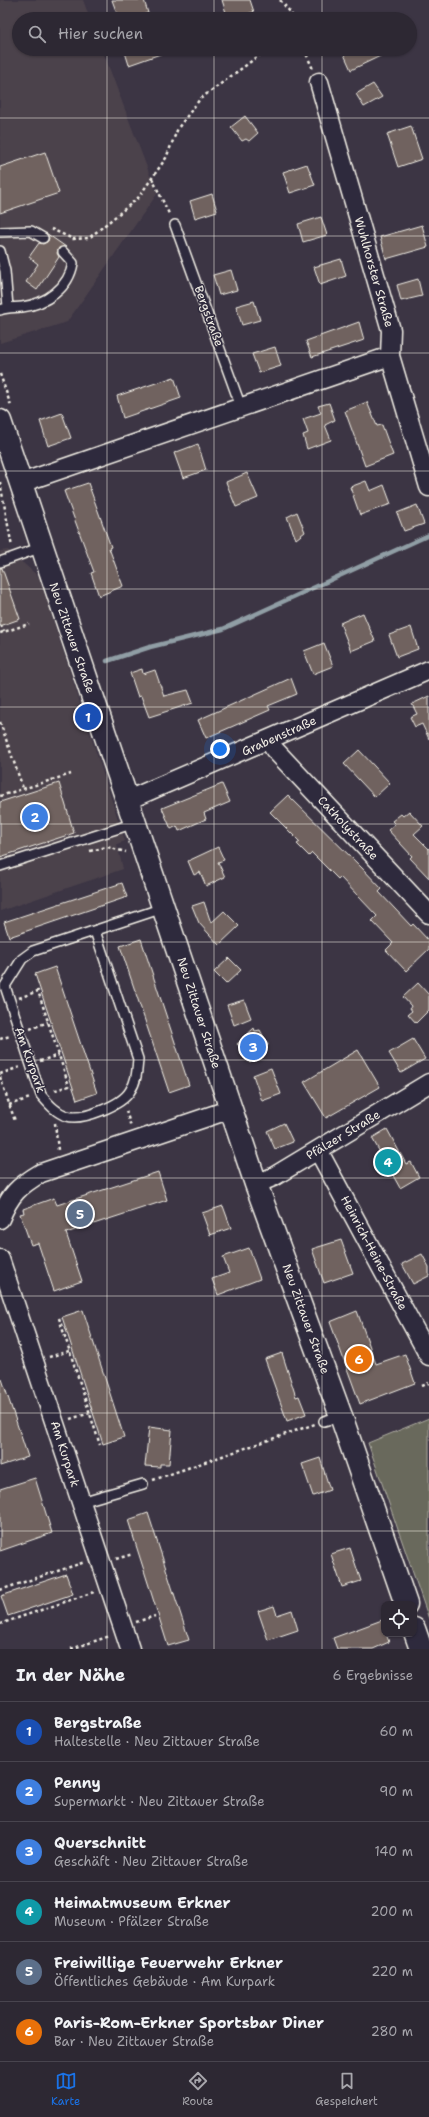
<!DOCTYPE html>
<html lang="de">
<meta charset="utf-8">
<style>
body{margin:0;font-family:"Shantell Sans",sans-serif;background:#35303b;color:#f1f3f6}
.controls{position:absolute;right:12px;bottom:12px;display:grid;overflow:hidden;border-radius:8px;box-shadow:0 1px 3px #0004}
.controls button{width:36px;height:36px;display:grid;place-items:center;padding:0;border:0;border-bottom:1px solid #48444e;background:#2d2833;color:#f1f3f6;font:20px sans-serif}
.you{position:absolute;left:220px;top:749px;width:14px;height:14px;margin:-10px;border:3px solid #fff;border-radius:50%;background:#1a73e8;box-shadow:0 0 0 6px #1a73e833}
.badge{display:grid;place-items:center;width:26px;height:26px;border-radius:50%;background:#1a73e8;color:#fff;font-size:13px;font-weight:700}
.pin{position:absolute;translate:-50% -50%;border:2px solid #fff;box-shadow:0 1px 4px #0006}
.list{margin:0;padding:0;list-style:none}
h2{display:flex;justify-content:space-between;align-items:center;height:52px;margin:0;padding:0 16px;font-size:17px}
h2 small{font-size:13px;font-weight:400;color:#a7a6ac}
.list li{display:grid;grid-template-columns:26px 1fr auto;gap:12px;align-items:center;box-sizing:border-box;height:60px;padding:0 16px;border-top:1px solid #48444e}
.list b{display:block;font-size:15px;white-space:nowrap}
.list p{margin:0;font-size:13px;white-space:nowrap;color:#a7a6ac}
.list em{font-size:13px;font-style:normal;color:#a7a6ac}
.icon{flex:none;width:22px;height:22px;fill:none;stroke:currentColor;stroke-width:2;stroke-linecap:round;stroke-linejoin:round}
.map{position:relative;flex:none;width:429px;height:1649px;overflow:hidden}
.search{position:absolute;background:#2d2833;box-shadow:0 1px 3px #0004;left:12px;right:12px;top:12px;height:44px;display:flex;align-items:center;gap:10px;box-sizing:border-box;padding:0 14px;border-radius:22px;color:#a7a6ac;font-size:15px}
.sheet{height:412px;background:#2d2833}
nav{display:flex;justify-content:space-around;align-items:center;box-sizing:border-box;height:56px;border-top:1px solid #48444e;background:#2d2833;font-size:11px;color:#a7a6ac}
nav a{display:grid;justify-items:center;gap:2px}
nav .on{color:#1a73e8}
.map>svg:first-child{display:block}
.built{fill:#4c424c}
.green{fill:#69695b;stroke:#aeada2}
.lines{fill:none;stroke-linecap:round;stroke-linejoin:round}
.stream{stroke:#909ea5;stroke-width:4.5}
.building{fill:#70625e;stroke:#f4f1e8}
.lane-casing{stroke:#f4f1e8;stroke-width:12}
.street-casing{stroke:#f4f1e8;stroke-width:21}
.secondary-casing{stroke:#f4f1e8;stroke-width:25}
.path{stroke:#f4f1e8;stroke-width:2.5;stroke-dasharray:3 3;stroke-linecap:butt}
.lane{stroke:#2f2a3d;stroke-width:9}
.street{stroke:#2f2a3d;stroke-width:18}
.secondary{stroke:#2f2a3d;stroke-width:22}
.grid{fill:none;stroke:#f4f1e8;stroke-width:1;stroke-opacity:0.55}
.labels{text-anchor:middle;stroke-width:3;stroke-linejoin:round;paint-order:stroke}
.street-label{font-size:12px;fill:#f4f1e8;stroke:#2f2a3d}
</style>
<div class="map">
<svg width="429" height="1649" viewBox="0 0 429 1649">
<rect width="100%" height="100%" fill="#3c3544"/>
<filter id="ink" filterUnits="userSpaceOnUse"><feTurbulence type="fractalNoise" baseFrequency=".025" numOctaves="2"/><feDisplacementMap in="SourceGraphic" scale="8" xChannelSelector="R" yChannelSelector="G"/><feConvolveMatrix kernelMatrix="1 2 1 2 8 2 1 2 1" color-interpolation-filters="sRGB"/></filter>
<g filter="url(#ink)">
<!-- built -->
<path class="built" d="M0 0H83L90 19H19V49H102L157 194 67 322 0 343Z
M8 550 39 577 125 841 117 844 123 869 0 911V551Z"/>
<!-- green -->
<path class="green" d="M429 1418V1619L368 1443Z"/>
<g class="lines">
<!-- stream -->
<path class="stream" d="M107 661 150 647 223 629 429 535"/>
</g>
<!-- building -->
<path class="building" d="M112 0H144L148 13 130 19H119Z
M222 0H250L254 12 228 19Z
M124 49H169V51L129 65Z
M350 49H395L351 70 343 52Z
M373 84 382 97 364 107 356 94Z
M245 116 258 133 249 141 246 139 242 141 231 127Z
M411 126 422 159 398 167 387 134Z
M45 152 59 193 0 213V167Z
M307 164 315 185 290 193 283 172Z
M212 194 217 211 195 218 190 201Z
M321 217 327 235 303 242 298 224Z
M422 225 428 247 386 259 380 237Z
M46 233 66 247 59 248 57 253 59 257 37 290 26 282 38 264 29 257 39 243 43 244 48 241 49 238Z
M341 259 346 276 320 285 314 267Z
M231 270 237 290 219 295 213 275Z
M418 279 422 296 401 301 397 285Z
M254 301 260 320 242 325 236 306Z
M359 322 364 340 312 357 306 341Z
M275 347 281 366 259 373 252 354Z
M174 377 181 398 123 418 117 396Z
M367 402 377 426 382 425 393 455 365 466 345 411Z
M329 403 335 420 325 425 331 440 307 449 303 435 308 433 303 419 321 413 318 406Z
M62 413 71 438 48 446 40 421Z
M198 444 206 470 183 478 174 453Z
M247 473 258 498 236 507 226 482Z
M366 481 370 491 384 485 391 504 360 515 350 487Z
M88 483 111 547 109 548 123 586 99 596 91 573 94 572 64 491Z
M417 505 424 524 404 531 397 513Z
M297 512 305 532 296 539 287 517Z
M0 568H2L20 619 0 626Z
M363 613 375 641 351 651 340 623Z
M411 627 418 649 397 657 389 635Z
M324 643 333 666 313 674 304 651Z
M142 669 143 674 155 670 164 696 188 690 193 703 149 717 141 696 138 697 130 673Z
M291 678 297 694 268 706 270 710 206 738 198 720Z
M429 696V739L422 724 415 727 410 717 417 714 412 704Z
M359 750 390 783 375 797 344 764Z
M59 783 74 833 0 857V802Z
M222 784 230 802 204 813 206 819 179 831 177 826 171 829 162 808Z
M288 795 362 868 382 889 379 892 411 926 413 924 429 941V949L406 971 386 950 393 943 372 921 377 916 340 877 338 879 312 853 309 856 297 844 300 842 270 812Z
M409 811 423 826 414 834 429 849V878L410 858 412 856 388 830 395 824 392 821 401 814 403 816Z
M218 847 224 860 218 862 225 877 206 886 200 872 194 875 188 861Z
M122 883 127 897 9 937 4 922Z
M204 902 211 923 224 911 239 926 219 945 199 923 192 906Z
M141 939 189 1085 169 1092 120 946Z
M229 958 241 970 226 984 214 972Z
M55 967 97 1093 77 1100 35 974Z
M418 983 429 995V1010L416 1023 408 1014 412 1011 410 1008 411 1006 403 997Z
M244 1000 251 1018 234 1025 227 1005Z
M254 1028 255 1031 260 1030 268 1045 250 1063 240 1052V1047L237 1044Z
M413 1039 425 1059 401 1073 389 1053Z
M358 1050 380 1087 326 1118 304 1082Z
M271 1068 281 1094 262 1101 253 1075Z
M284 1123 293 1142 275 1149 267 1131Z
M387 1129 406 1164 411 1162 419 1177 400 1188 372 1138Z
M158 1172 167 1200 66 1233 82 1281 54 1291 38 1243 31 1245 20 1214 24 1213 23 1209 54 1198 57 1205Z
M223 1206 231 1228 210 1235 202 1213Z
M341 1240 353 1273 324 1283 312 1249Z
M249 1248 260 1279 218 1295 212 1279 229 1273 223 1257Z
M422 1254 429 1267V1276L413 1284 402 1264Z
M83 1310 124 1437 103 1444 62 1317Z
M357 1311 376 1364 405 1354 415 1383 360 1404 330 1322Z
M282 1353 296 1397 299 1396 306 1414 287 1421 265 1359Z
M0 1379H2L28 1457 0 1466Z
M149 1427 172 1430 169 1464H160V1467L145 1466Z
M320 1458 330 1490 313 1496 302 1464Z
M35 1478 52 1533 0 1551V1489Z
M148 1513 189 1640 168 1646 128 1520Z
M350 1548 361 1581 342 1587 331 1554Z
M66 1574 73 1594 8 1616 1 1596Z
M274 1606 277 1615 292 1610 298 1630 268 1640 258 1611Z
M382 1620 384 1634H386L389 1642 373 1649H337L333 1638Z"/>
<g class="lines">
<!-- lane casing -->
<g class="lane-casing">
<path id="lane" d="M175 225 241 407
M0 232 31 231 43 238
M0 251 5 271 8 307
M0 310C8 307 14 308 22 307 46 304 69 288 73 263L63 252
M0 562 42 547
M0 866 135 823
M95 931 138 1059C137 1070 137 1081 130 1091 122 1105 82 1121 67 1116 56 1113 48 1103 41 1095L5 986 22 959 33 951 163 908
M324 1421 341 1416
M81 1502 143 1484"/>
</g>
<!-- street casing -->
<g class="street-casing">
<path id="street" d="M319 82 391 330 390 356 429 487
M21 483 390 356
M269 740 274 749 429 914
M128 800 429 670
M318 1150 429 1356
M256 1184 273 1177 429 1083
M0 1219C10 1194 19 1186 41 1173L231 1109
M0 1259 130 1649"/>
</g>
<!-- secondary casing -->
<g class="secondary-casing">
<path id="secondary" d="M0 421 256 1184 341 1416 406 1604
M414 1629 421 1649"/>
</g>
<!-- path -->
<path class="path" d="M280 0 291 13 293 19
M304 49 313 69
M152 178 170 216
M51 229 73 239 89 238 138 198 166 158 178 128 200 99 268 49
M0 374 11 406
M0 482 12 547
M1 625 4 632
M0 633 29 624
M0 722 23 788
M0 796 71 774
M90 851 107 847 126 852
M19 998 38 991 69 1086 52 1091
M30 1029 48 1022
M0 1039 10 1036
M40 1061 59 1055
M0 1074 20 1067
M0 1077 15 1121
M9 1105 30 1098
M126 1111 131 1127
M55 1123 58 1150
M59 1318 100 1445
M49 1357 69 1351
M422 1386 429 1383
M70 1419 90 1413
M153 1480 315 1424
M116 1559 133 1554
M0 1590 85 1562
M136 1622 155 1616
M0 1624 94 1592
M71 1649 110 1636"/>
<!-- lane -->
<use href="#lane" class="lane"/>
<!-- street -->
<use href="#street" class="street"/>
<!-- secondary -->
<use href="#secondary" class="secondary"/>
</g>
</g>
<!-- grid -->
<path class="grid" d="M107 0V19M214 0V19M322 0V19M107 49V1649M214 49V1649M322 49V1649M0 118H429M0 236H429M0 353H429M0 471H429M0 589H429M0 707H429M0 824H429M0 942H429M0 1060H429M0 1178H429M0 1296H429M0 1413H429M0 1531H429"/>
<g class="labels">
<!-- street labels -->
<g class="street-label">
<text transform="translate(374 272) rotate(74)" y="4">Wuhlhorster Straße</text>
<text transform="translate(209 316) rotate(70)" y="4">Bergstraße</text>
<text transform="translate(72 638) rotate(71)" y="4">Neu Zittauer Straße</text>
<text transform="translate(279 736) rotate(-24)" y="4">Grabenstraße</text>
<text transform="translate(348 828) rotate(47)" y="4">Catholystraße</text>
<text transform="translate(199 1013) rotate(72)" y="4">Neu Zittauer Straße</text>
<text transform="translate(30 1060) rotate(70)" y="4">Am Kurpark</text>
<text transform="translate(343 1135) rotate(-31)" y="4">Pfälzer Straße</text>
<text transform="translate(374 1253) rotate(62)" y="4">Heinrich-Heine-Straße</text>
<text transform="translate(306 1319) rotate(70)" y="4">Neu Zittauer Straße</text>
<text transform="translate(65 1454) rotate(72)" y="4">Am Kurpark</text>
</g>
</g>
</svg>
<div class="controls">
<button><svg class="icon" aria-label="locate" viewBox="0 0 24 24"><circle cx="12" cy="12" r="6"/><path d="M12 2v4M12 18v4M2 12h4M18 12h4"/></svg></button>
</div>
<div class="you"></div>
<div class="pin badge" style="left:88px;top:717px;background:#1a4fb4">1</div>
<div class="pin badge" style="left:35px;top:817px;background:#3f7fe0">2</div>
<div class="pin badge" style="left:253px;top:1047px;background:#3f7fe0">3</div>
<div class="pin badge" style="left:388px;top:1162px;background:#0f9aa8">4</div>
<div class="pin badge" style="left:80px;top:1214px;background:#5c6f8a">5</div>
<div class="pin badge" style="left:359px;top:1359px;background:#e8710a">6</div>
<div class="search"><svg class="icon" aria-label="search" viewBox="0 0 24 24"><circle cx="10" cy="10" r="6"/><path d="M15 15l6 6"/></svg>Hier suchen</div>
</div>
<section class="sheet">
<h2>In der Nähe<small>6 Ergebnisse</small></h2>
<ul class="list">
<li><span class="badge" style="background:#1a4fb4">1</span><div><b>Bergstraße</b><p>Haltestelle · Neu Zittauer Straße</p></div><em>60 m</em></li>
<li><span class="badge" style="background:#3f7fe0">2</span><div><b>Penny</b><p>Supermarkt · Neu Zittauer Straße</p></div><em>90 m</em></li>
<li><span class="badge" style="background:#3f7fe0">3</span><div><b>Querschnitt</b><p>Geschäft · Neu Zittauer Straße</p></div><em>140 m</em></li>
<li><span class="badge" style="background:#0f9aa8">4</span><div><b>Heimatmuseum Erkner</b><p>Museum · Pfälzer Straße</p></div><em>200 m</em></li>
<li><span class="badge" style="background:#5c6f8a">5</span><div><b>Freiwillige Feuerwehr Erkner</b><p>Öffentliches Gebäude · Am Kurpark</p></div><em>220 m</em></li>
<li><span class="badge" style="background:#e8710a">6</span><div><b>Paris-Rom-Erkner Sportsbar Diner</b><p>Bar · Neu Zittauer Straße</p></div><em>280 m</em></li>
</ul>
</section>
<nav>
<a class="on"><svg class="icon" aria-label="map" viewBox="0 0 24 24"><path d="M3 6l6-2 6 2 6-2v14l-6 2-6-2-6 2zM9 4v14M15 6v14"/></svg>Karte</a>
<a><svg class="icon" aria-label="directions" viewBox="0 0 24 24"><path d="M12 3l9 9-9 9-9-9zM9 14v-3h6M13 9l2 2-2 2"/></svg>Route</a>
<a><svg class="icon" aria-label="saved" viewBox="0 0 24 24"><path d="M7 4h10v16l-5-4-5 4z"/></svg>Gespeichert</a>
</nav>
